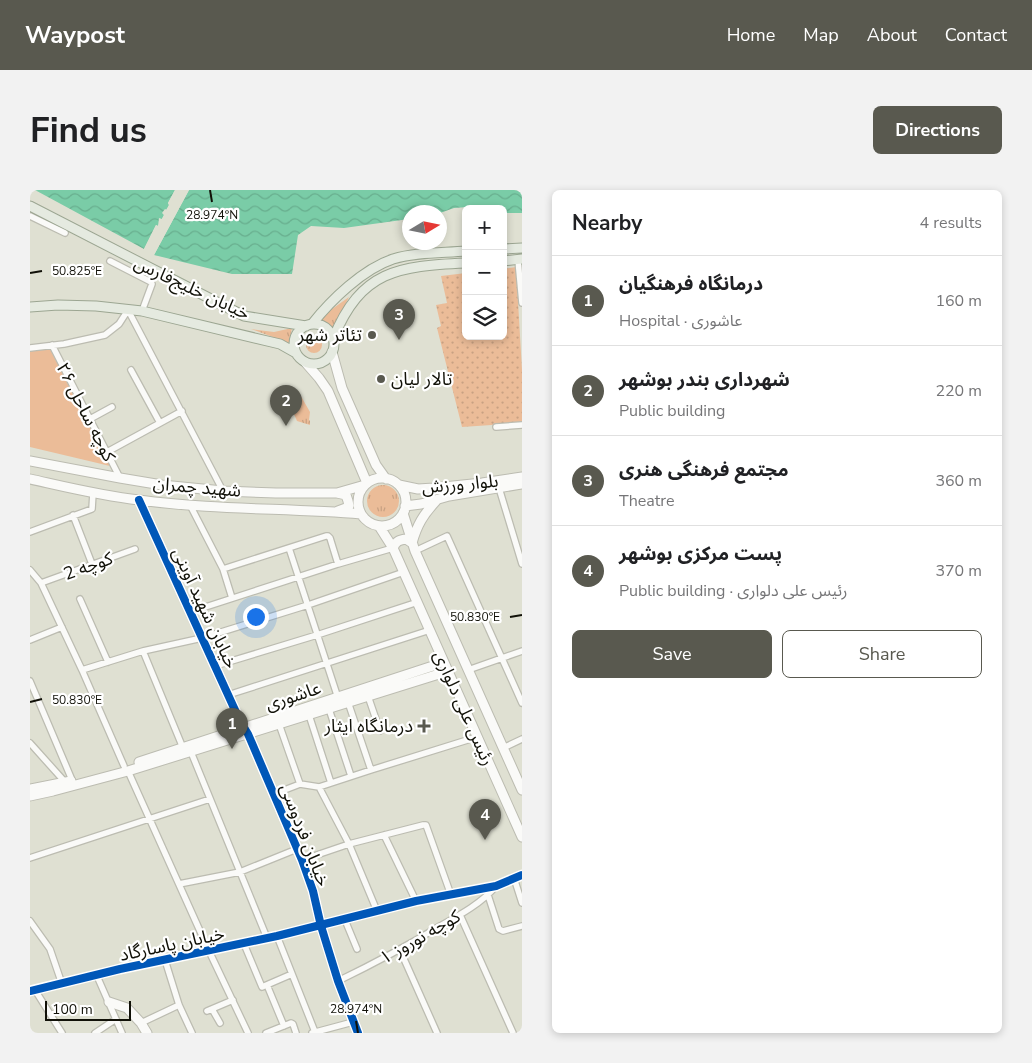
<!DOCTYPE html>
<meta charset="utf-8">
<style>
body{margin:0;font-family:"Nunito Sans","Noto Sans Arabic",sans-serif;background:#f2f2f2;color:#202124}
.controls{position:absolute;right:15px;top:15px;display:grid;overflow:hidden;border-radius:8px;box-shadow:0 2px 8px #0003}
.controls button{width:45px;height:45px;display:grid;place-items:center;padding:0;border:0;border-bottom:1px solid #e0e0e0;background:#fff;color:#202124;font:25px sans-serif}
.compass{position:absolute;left:372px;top:15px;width:45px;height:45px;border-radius:50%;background:#fff;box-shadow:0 2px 8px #0003;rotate:80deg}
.scale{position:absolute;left:15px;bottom:12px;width:86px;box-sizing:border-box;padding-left:5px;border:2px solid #111108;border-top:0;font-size:14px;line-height:18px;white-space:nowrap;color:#111108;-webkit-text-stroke:4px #fff;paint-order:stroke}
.you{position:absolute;left:225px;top:426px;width:18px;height:18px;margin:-12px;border:4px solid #fff;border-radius:50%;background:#1a73e8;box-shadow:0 0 0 8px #1a73e833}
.badge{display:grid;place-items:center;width:32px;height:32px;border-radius:50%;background:#59594f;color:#fff;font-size:16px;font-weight:700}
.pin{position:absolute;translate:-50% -41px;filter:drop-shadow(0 1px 2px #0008)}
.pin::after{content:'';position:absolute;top:26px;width:18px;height:15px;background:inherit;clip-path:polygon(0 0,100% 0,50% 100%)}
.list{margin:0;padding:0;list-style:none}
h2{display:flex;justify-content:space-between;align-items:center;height:65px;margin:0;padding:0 20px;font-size:21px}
h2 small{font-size:16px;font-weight:400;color:#757577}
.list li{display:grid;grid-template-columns:32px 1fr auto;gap:15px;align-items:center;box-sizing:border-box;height:90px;padding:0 20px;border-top:1px solid #e0e0e0}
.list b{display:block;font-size:19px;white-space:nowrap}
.list p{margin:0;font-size:16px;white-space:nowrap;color:#757577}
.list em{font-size:16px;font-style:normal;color:#757577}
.actions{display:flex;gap:10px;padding:15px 20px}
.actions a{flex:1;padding:11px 0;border:1px solid #59594f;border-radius:8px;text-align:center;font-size:18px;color:#59594f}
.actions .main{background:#59594f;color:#fff}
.icon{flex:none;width:28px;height:28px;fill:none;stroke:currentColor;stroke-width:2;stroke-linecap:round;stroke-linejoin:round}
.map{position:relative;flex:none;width:492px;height:843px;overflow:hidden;border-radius:8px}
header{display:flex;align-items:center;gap:30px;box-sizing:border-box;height:70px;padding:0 25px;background:#59594f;color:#fff}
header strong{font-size:24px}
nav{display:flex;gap:28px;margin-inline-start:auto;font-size:18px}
.intro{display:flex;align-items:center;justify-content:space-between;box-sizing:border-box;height:120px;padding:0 30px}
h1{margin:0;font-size:35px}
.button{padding:12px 22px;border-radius:8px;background:#59594f;color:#fff;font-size:18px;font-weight:700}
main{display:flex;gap:30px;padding:0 30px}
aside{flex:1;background:#fff;border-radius:8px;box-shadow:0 2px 8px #0003}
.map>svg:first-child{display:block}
.grass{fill:url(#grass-tufts)}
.park{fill:url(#park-dots)}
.pitch{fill:#ebbc98}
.water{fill:url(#water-waves)}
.pier{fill:#dfe0d2}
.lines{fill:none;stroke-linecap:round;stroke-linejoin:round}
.street-casing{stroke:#bcbcb1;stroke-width:8}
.secondary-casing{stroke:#bcbcb1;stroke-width:11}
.primary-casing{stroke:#9ca692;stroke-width:11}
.street{stroke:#fafaf8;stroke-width:5.5}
.secondary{stroke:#fafaf8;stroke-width:9}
.primary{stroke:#e5eae0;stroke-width:9}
.cycleway-casing{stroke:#fff;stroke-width:11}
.cycleway{stroke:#0057b8;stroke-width:8}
.ticks{fill:none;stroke:#111108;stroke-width:2}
.poi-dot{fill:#59594f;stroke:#fff;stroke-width:2}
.labels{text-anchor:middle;stroke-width:4.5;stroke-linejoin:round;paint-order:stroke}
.street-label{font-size:18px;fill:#111108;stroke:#fff}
.poi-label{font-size:18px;fill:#111108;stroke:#fff;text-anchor:end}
.ticks-label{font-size:12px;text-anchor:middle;fill:#111108;stroke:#fff;stroke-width:4.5;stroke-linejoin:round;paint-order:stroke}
</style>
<header>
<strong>Waypost</strong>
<nav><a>Home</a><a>Map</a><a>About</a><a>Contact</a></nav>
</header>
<div class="intro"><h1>Find us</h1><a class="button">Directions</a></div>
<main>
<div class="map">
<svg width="492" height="843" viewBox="0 0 492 843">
<defs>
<pattern id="grass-tufts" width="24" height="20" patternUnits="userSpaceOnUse" patternTransform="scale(1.25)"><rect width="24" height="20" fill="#ebbc98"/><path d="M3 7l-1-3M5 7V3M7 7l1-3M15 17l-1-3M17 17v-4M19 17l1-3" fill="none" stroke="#c8a182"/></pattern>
<pattern id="park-dots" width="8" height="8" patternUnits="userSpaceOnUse" patternTransform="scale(1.25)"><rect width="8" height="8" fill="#ebbc98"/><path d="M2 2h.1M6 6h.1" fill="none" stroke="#c8a182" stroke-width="1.8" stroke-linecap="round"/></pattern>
<pattern id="water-waves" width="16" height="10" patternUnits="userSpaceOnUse" patternTransform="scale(1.25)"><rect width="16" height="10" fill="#7acca7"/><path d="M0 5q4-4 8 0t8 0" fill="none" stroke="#68ae8e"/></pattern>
</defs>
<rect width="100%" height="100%" fill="#dfe0d2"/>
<!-- grass -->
<path class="grass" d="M319 107 304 138 288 129Z
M262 138 259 153 221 139 244 142Z
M276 155a8 8 0 1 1 16 0a8 8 0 1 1-16 0Z
M268 201 280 222 279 230 280 231V235L267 231 260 215V208Z
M337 311a16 16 0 1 1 32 0a16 16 0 1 1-32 0Z"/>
<!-- park -->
<path class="park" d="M486 77 492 180V233L432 237 407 138 411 136 406 115 417 113 411 86 436 83V146H473V79Z"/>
<!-- pitch -->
<path class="pitch" d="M20 159 80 276 0 257V161Z"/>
<!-- water -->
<path class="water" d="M5 0H145L138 13 139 15 136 20H135L133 23 134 25 128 36 126 35 114 59Z
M159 0H492V23H473V19H446L438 17 424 18 410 23 380 22 379 29 314 38 281 36 268 45 262 84H202L124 65Z"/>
<!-- pier -->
<path class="pier" d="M145 0H147L141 13 142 16 138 22 136 23V25L134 31 129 37 127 38 116 60 114 59 126 35 128 36 129 28 132 29 134 25 132 23 135 19 137 20 139 15 138 13Z
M156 0H159L124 65 122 64Z"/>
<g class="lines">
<!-- street casing -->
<g class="street-casing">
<path id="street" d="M0 26 35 43
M488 70 492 113
M80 71 121 92 122 94 112 121
M98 120 193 301
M22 155 90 288
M0 158 34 154 75 145 89 134 98 120
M101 180 130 233
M60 229 82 217
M466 237 492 235
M77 262 152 221
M469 298 492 374
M160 315 193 379 202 408
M43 325 62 374
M0 342 62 319 63 303
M259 358 308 508
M385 361 417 346 492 513
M193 379 296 346H298L300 348 308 374
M0 380 11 393 52 480 94 576
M11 393 105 359
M50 409 78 472
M160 422 308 374 363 358
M0 450 32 437
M113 461 153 558
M185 476 287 445 388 412
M52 480 113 461 172 448 278 415 374 382
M438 480 492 461
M0 491 42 590
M198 505 400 440
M338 506 350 541
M318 512 341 580
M299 519 321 586
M279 525 301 593
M249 534 270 594
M0 553 35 592
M473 558 492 549
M161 562 237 748
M98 581 179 761 218 843
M289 597 319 654 347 721
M244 604 270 594 289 597 341 580 447 547
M354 645 386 711
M0 668 180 609
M272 670 319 654 393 635H396L421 705
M484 688 492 713
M149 694 210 682 267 659
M458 705 469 739 473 741 492 736
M430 725 483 843
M315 730 327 759
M0 731 20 759 32 794
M247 746 285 842
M214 754 232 797 262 784
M370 760 407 843
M135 770 149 815 162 843
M67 786 92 843
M308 791C343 774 377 756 410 736 430 725 452 713 466 696
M237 795 254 836
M5 800 32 843
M0 801 90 779 247 746 386 711 466 696 492 685
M182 819 190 833
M177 821 203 810
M111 833 149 815
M65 843 86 829
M236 843 261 833 263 834 266 843
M282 843 323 832"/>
</g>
<!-- secondary casing -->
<g class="secondary-casing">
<path id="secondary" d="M302 162 312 198 346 275 356 289
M275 172 289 188 298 201 337 293
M0 271 90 288 132 295 193 301 246 303H307L335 295
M328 312a24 24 0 1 1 48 0a24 24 0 1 1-48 0Z
M0 289C36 297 72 306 109 310 183 320 257 318 331 324
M369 295 388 299 404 298 452 293 492 287
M307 303 316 305 318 311 319 316 316 318 308 321
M109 310 210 531 218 544 272 670 283 701 291 736 308 791 328 843
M375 316 391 314 419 306 492 294
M373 323 385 361 492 600
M349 336 363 358 492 647
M363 358C366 351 369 350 376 349L382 353C387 335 393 325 406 311
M109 572 406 475 409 471 410 464
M0 599 41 591
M0 606 23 601 98 581 409 484H415L420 488
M79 812 97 818 111 833 117 843"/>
</g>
<!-- primary casing -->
<g class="primary-casing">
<path id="primary" d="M0 16 214 126 276 136
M473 59 492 58
M473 71 492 69
M0 117 28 115 66 116 112 121 250 154 266 163
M282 134C301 110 333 79 363 69 386 62 412 63 436 61
M264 154a20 20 0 1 1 40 0a20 20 0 1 1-40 0Z
M303 149C331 80 368 76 436 73"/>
</g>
<!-- street -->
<use href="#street" class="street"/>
<!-- secondary -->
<use href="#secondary" class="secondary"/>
<!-- primary -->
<use href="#primary" class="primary"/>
<!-- cycleway casing -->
<g class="cycleway-casing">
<path id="cycleway" d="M109 310 210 531 218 544 272 670 283 701 291 736 308 791 328 843
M0 801 90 779 247 746 386 711 466 696 492 685"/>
</g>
<!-- cycleway -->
<use href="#cycleway" class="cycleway"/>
</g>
<!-- ticks -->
<path class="ticks" d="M180 0 182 12M0 83 12 81M480 427 492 425M0 512 12 509M326 831 328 843"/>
<!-- markers -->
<g class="poi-dot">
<circle cx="342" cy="145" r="5"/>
<circle cx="351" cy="189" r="5"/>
<path d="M391.5 528.5h5v5h5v5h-5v5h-5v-5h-5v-5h5z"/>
</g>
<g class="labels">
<!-- street labels -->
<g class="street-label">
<text transform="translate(162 98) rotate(25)" y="6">خیابان خلیج‌فارس</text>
<text transform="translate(56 222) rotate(63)" y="6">کوچه ساحل ۲۶</text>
<text transform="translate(430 294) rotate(-5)" y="6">بلوار ورزش</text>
<text transform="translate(167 297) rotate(5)" y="6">شهید چمران</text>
<text transform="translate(58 376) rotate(-20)" y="6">کوچه 2</text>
<text transform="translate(175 418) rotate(65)" y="6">خیابان شهید آوینی</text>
<text transform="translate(263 506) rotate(-18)" y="6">عاشوری</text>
<text transform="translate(434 518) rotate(66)" y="6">رئیس علی دلواری</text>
<text transform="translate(275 645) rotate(69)" y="6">خیابان فردوسی</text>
<text transform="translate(390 747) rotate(-30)" y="6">کوچه نوروز ۱</text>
<text transform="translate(142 754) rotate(-12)" y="6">خیابان پاسارگاد</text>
</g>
<!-- poi labels -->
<g class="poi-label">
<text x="332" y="151">تئاتر شهر</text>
<text x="361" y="195" text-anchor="start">تالار لیان</text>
<text x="383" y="542">درمانگاه ایثار</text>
</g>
</g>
<g class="ticks-label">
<text x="182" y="29">28.974°N</text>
<text x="47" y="85">50.825°E</text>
<text x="445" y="431">50.830°E</text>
<text x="47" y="514">50.830°E</text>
<text x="326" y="823">28.974°N</text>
</g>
</svg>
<div class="controls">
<button>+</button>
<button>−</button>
<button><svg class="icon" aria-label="layers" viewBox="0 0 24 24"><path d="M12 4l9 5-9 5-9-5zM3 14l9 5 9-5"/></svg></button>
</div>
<svg class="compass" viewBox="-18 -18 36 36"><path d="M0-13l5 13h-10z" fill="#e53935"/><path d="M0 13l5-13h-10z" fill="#757577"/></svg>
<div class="scale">100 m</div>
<div class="you"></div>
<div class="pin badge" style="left:202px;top:559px">1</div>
<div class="pin badge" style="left:256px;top:236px">2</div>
<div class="pin badge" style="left:369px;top:150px">3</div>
<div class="pin badge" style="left:455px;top:650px">4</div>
</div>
<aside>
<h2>Nearby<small>4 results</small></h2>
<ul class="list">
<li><span class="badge">1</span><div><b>درمانگاه فرهنگیان</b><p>Hospital · عاشوری</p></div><em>160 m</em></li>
<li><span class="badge">2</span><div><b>شهرداری بندر بوشهر</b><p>Public building</p></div><em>220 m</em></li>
<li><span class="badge">3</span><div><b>مجتمع فرهنگی هنری</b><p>Theatre</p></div><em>360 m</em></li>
<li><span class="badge">4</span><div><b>پست مرکزی بوشهر</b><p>Public building · رئیس علی دلواری</p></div><em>370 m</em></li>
</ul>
<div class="actions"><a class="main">Save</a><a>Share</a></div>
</aside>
</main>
